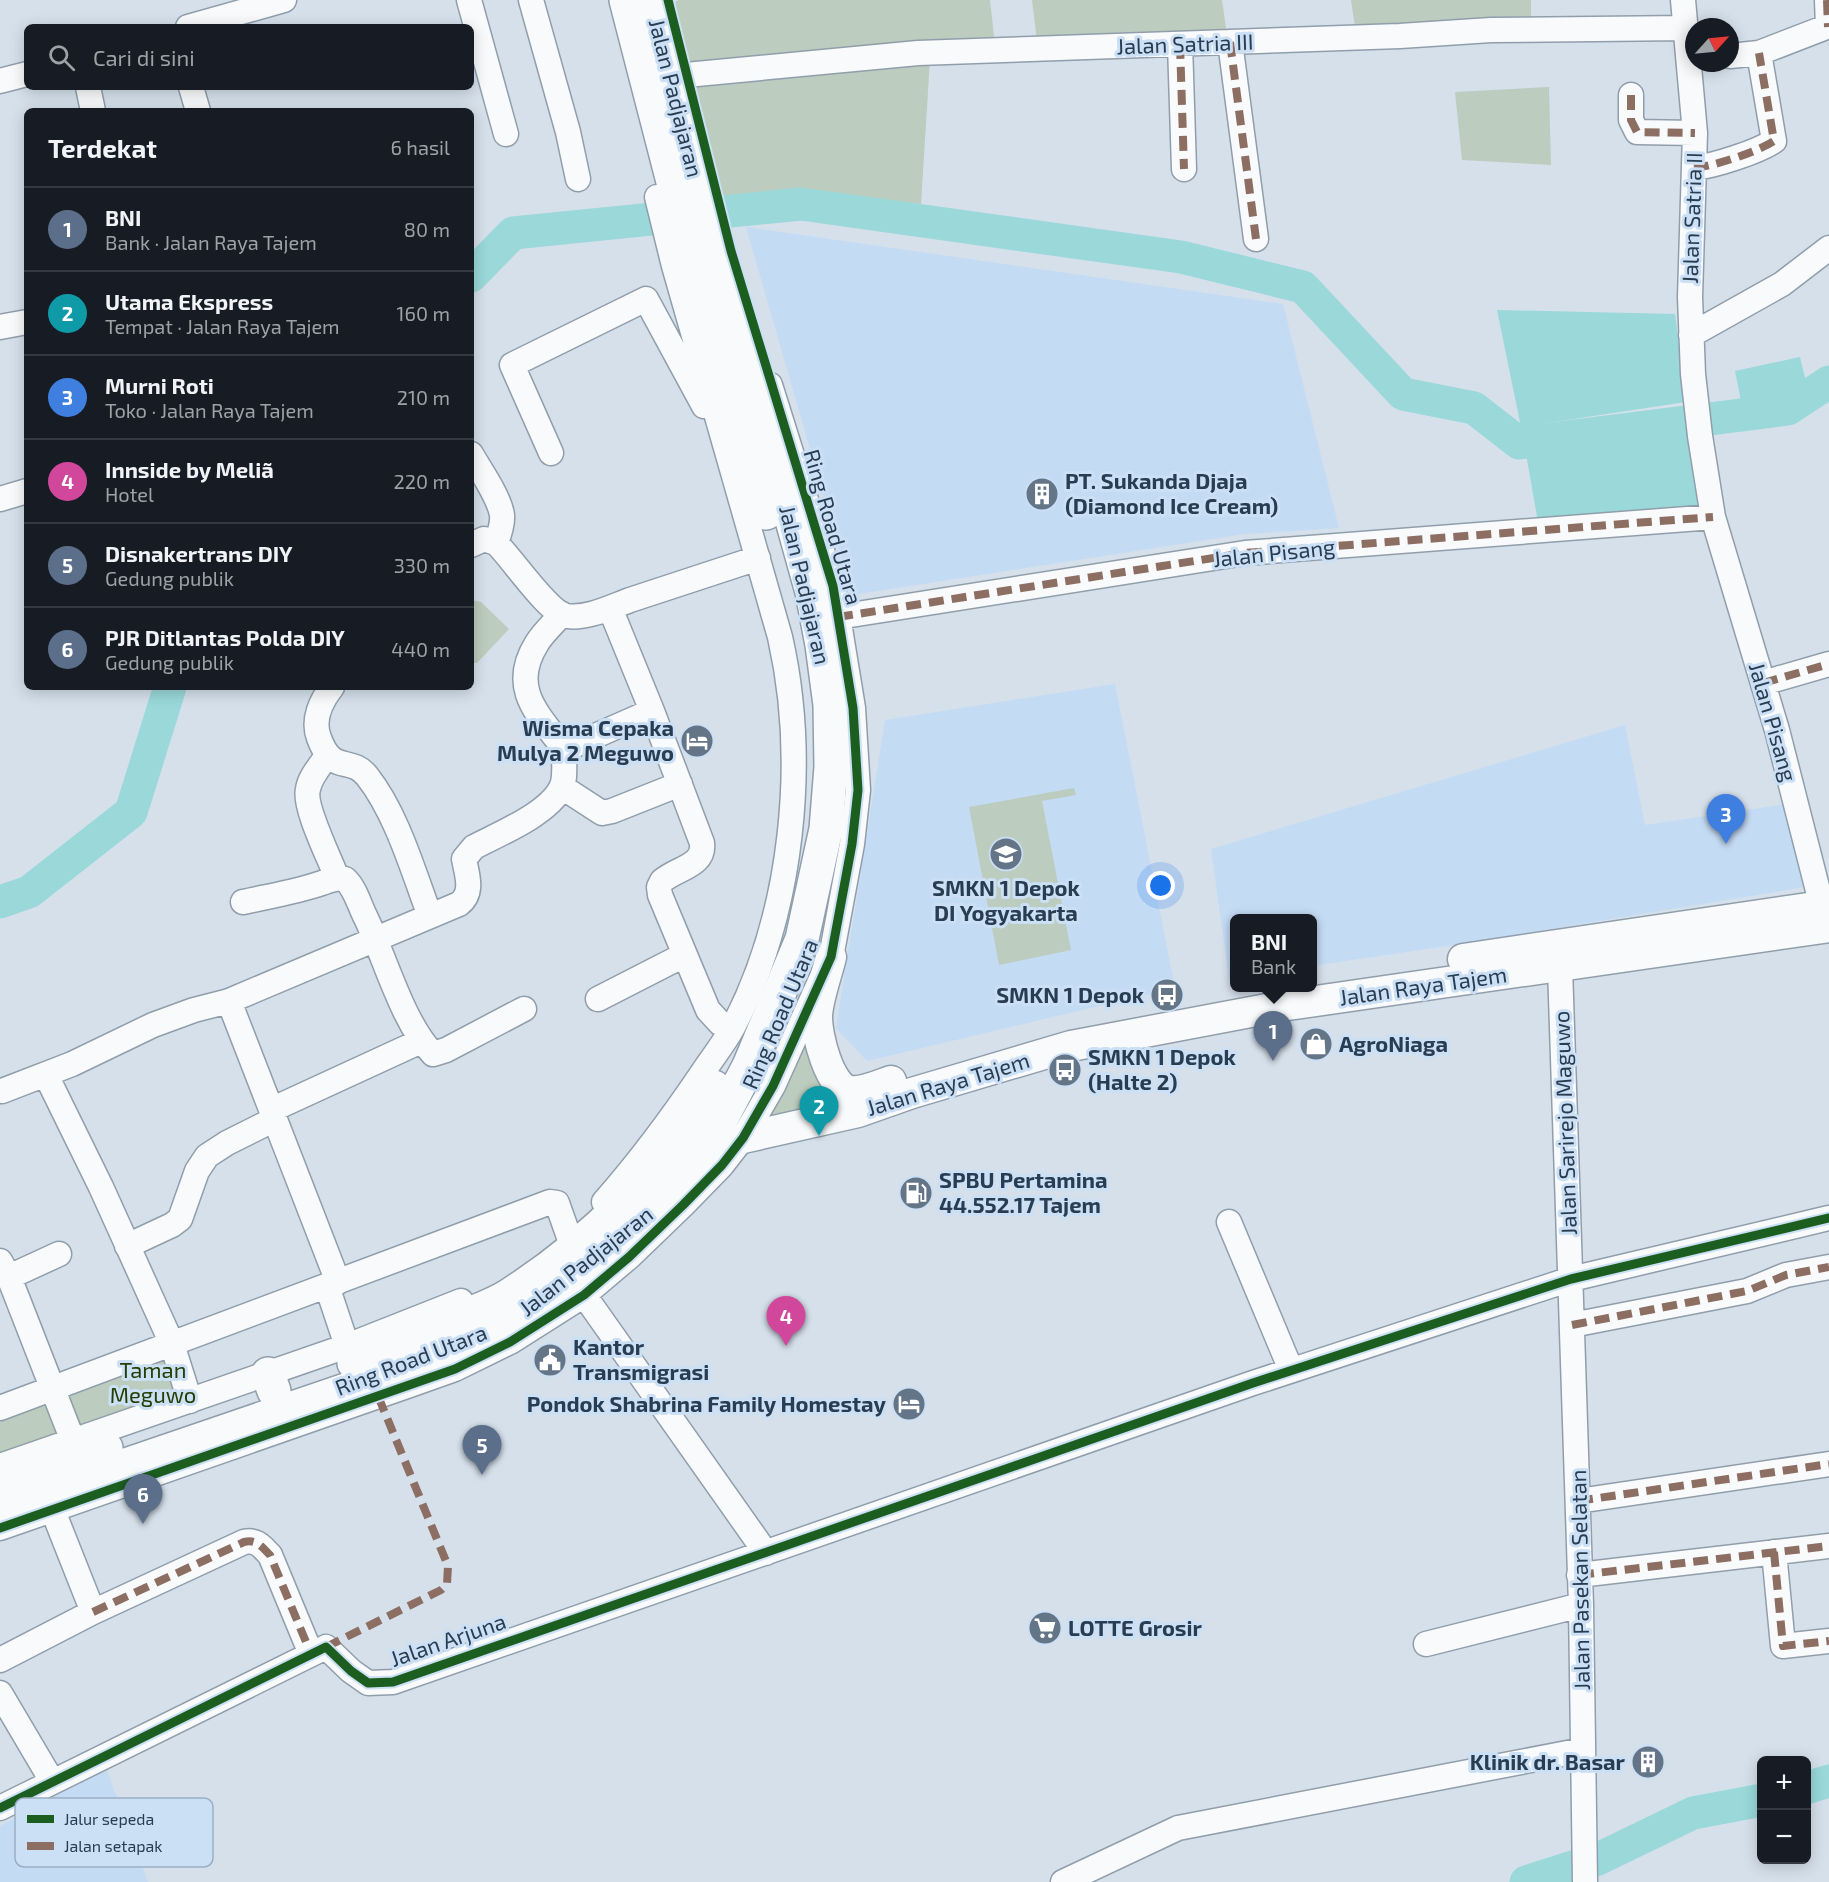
<!DOCTYPE html>
<html lang="id">
<meta charset="utf-8">
<style>
body{margin:0;font-family:"Exo 2",sans-serif;background:#20242c;color:#f1f3f6}
.controls{position:absolute;right:18px;bottom:18px;display:grid;overflow:hidden;border-radius:9px;box-shadow:0 3px 15px #0003}
.controls button{width:54px;height:54px;display:grid;place-items:center;padding:0;border:0;border-bottom:2px solid #363941;background:#171b24;color:#f1f3f6;font:30px sans-serif}
.compass{position:absolute;left:1685px;top:18px;width:54px;height:54px;border-radius:50%;background:#171b24;box-shadow:0 3px 15px #0003;rotate:63deg}
.you{position:absolute;left:1161px;top:886px;width:21px;height:21px;margin:-15px;border:4px solid #fff;border-radius:50%;background:#1a73e8;box-shadow:0 0 0 9px #1a73e833}
.badge{display:grid;place-items:center;width:39px;height:39px;border-radius:50%;background:#657588;color:#fff;font-size:20px;font-weight:700}
.pin{position:absolute;translate:-50% -50px;filter:drop-shadow(0 2px 3px #0008)}
.pin::after{content:'';position:absolute;top:32px;width:21px;height:18px;background:inherit;clip-path:polygon(0 0,100% 0,50% 100%)}
.popup{position:absolute;left:1230px;top:914px;width:87px;height:78px;box-sizing:border-box;display:grid;place-content:center;border-radius:9px;background:#171b24;filter:drop-shadow(0 2px 4px #0005);font-size:20px;white-space:nowrap;color:#9ea1a6}
.popup b{font-size:22px;color:#f1f3f6}
.popup::after{content:'';position:absolute;left:50%;top:100%;margin-left:-12px;border:12px solid transparent;border-top-color:#171b24}
.list{margin:0;padding:0;list-style:none}
h2{display:flex;justify-content:space-between;align-items:center;height:78px;margin:0;padding:0 24px;font-size:26px}
h2 small{font-size:20px;font-weight:400;color:#9ea1a6}
.list li{display:grid;grid-template-columns:39px 1fr auto;gap:18px;align-items:center;box-sizing:border-box;height:84px;padding:0 24px;border-top:2px solid #363941}
.list b{display:block;font-size:22px;white-space:nowrap}
.list p{margin:0;font-size:20px;white-space:nowrap;color:#9ea1a6}
.list em{font-size:20px;font-style:normal;color:#9ea1a6}
.icon{flex:none;width:33px;height:33px;fill:none;stroke:currentColor;stroke-width:2;stroke-linecap:round;stroke-linejoin:round}
.map{position:relative;flex:none;width:1829px;height:1882px;overflow:hidden}
.search{position:absolute;background:#171b24;box-shadow:0 3px 15px #0003;left:24px;top:24px;width:450px;height:66px;display:flex;align-items:center;gap:15px;box-sizing:border-box;padding:0 21px;border-radius:9px;color:#9ea1a6;font-size:22px}
.panel{position:absolute;background:#171b24;box-shadow:0 3px 15px #0003;left:24px;top:108px;width:450px;height:582px;border-radius:9px}
.map>svg:first-child{display:block}
.built{fill:#c4dbf4}
.green{fill:#bcccbe}
.water{fill:#9ad8d9}
.lines{fill:none;stroke-linecap:round;stroke-linejoin:round}
.river{stroke:#9ad8d9;stroke-width:33}
.minor-casing{stroke:#909eac;stroke-width:27}
.major-casing{stroke:#909eac;stroke-width:33}
.highway-casing{stroke:#909eac;stroke-width:36}
.minor{stroke:#f9fafc;stroke-width:24}
.major{stroke:#f9fafc;stroke-width:30}
.highway{stroke:#f9fafc;stroke-width:33}
.quiet{stroke:#8d6e63;stroke-width:8;stroke-dasharray:15 8;stroke-linecap:butt}
.cycleway-casing{stroke:#cbdff5;stroke-width:13}
.cycleway{stroke:#1b5e20;stroke-width:9}
.labels{text-anchor:middle;stroke-width:6;stroke-linejoin:round;paint-order:stroke}
.street-label{font-size:22px;fill:#283c52;stroke:#cbdff5}
.poi-label{font-size:22px;font-weight:bold;fill:#283c52;stroke:#cbdff5;text-anchor:start}
.park-label{font-size:22px;fill:#243e01;stroke:#cbdff5}
.key{fill:#cbdff5;stroke:#9aaec4;stroke-width:1.5}
.key-label{font-size:16px;fill:#283c52}
</style>
<div class="map">
<svg width="1829" height="1882" viewBox="0 0 1829 1882">
<rect width="100%" height="100%" fill="#d5e0eb"/>
<!-- built -->
<path class="built" d="M746 227 1283 304 1339 528 1245 534 852 595Z
M1115 684 1175 988 867 1061 836 1028 885 720Z
M1625 725 1645 825 1807 801 1824 884 1447 946 1312 966V918H1234V978L1229 979 1211 849Z
M106 1768 148 1882H0V1826Z"/>
<!-- green -->
<path class="green" d="M679 0H990L995 45 689 66 675 2Z
M1032 0H1222L1227 35 1037 41Z
M1351 0H1531V22L1356 34Z
M930 59 921 204 804 193 724 208 690 80Z
M1549 87 1551 165 1462 160 1455 92Z
M471 600 481 602 509 629 477 663H471Z
M1074 788 1076 795 1042 801 1071 950 999 965 969 807Z
M814 1017 856 1095 753 1131Z
M172 1344 190 1401 0 1466V1408Z"/>
<!-- water -->
<path class="water" d="M1497 310 1675 314 1686 402 1521 427Z
M1800 357 1808 390 1742 406 1735 371Z
M1686 425 1699 509 1539 528 1525 448Z"/>
<g class="lines">
<!-- river -->
<path class="river" d="M471 276 513 233 801 204 1181 257 1303 287 1403 394 1474 408 1519 443 1788 409 1829 382
M0 902 29 892 131 812 170 687
M1806 1788 1829 1781
M1526 1882 1598 1859 1693 1813 1762 1800"/>
<!-- minor casing -->
<g class="minor-casing">
<path id="minor" d="M469 0 506 134
M531 0 568 132 578 179
M1683 0 1695 133 1690 297 1693 374 1700 436 1713 517 1777 730 1826 922
M1827 0 1828 27
M188 27 284 0
M1230 42 1256 239
M1180 44 1184 169
M1730 56 1759 53 1829 26
M686 75 918 53 1400 36 1491 30 1686 28
M0 81 27 74
M88 87 93 111
M191 87 198 111
M1631 95V120L1637 132 1695 133
M1694 168C1714 166 1757 152 1774 141L1759 53
M0 327 27 322
M1691 335 1782 284 1829 248
M551 453 512 365 646 299 704 406
M471 454C480 470 499 496 502 515 503 524 499 535 496 543
M0 499 27 491
M471 545 484 539 496 543C512 558 548 613 567 616 587 619 611 607 630 600L758 558
M610 608 652 711 702 843C705 866 677 868 662 881L659 887 660 895 708 1010 720 1023 732 1028
M562 614C554 623 543 633 537 643 508 689 539 715 566 751
M838 617 1245 553 1713 517
M1763 683 1829 664
M332 687C321 701 312 720 319 738 333 776 350 755 367 776 397 814 413 871 430 916
M327 756C320 766 310 777 308 789 303 806 330 859 337 878
M562 787 602 813 612 811 680 784
M243 902C270 896 296 892 322 883 330 880 337 877 345 879 355 888 359 904 365 916 385 957 402 1022 433 1054L446 1050 524 1009
M1560 967 1581 1605 1585 1882
M598 999 684 955
M229 1001 338 1282
M46 1075 101 1187 172 1344 190 1401
M2 1091 72 1064 153 1025 194 1010 229 1001 459 904C474 893 467 875 464 859L474 847C499 834 548 814 561 788 567 777 562 763 566 751L577 744 652 711
M271 1110 421 1041
M604 1202C640 1161 672 1118 703 1072 713 1057 725 1042 733 1027 793 913 808 761 780 637L674 266 657 197
M1229 1222 1291 1370
M127 1246 172 1225 180 1219 197 1171 207 1156 227 1143 275 1119
M0 1261 9 1277 73 1441
M9 1277 59 1254
M327 1286 347 1346
M584 1295 766 1553
M1572 1325 1747 1291 1786 1275 1829 1267
M0 1408 550 1202 557 1203 569 1237
M0 1466 347 1346 461 1301
M1578 1501 1829 1464
M53 1511 93 1612
M0 1528 410 1385 455 1369 510 1342 584 1295 629 1257 683 1205 722 1165 743 1138 773 1086 831 957 852 844 858 790 853 708 833 586 770 385
M1774 1552 1783 1646 1829 1641
M1579 1575 1829 1546
M1426 1644 1581 1605
M0 1660 93 1612 244 1542C257 1539 262 1547 270 1555L311 1654
M0 1693 52 1781
M0 1808 326 1647 351 1671 368 1683 393 1682 1253 1383 1571 1279 1829 1218
M1063 1882 1178 1828 1583 1750"/>
</g>
<!-- major casing -->
<g class="major-casing">
<path id="major" d="M831 957C827 974 817 1001 817 1017 817 1036 829 1087 850 1091 862 1093 879 1085 891 1081
M1463 959 1829 905
M743 1138 858 1112 912 1093 1071 1046 1288 1005 1829 927"/>
</g>
<!-- highway casing -->
<g class="highway-casing">
<path id="highway" d="M626 0 693 259 766 513
M354 1363C393 1350 430 1333 467 1315 481 1309 495 1304 508 1296 585 1247 671 1167 714 1087
M268 1374 274 1391
M0 1483 106 1448
M0 1508 366 1383 452 1350 516 1317 556 1290 621 1240 676 1187 718 1125 749 1066 802 939 826 829 831 767 830 705 822 645 812 592 699 187 651 0"/>
</g>
<!-- minor -->
<use href="#minor" class="minor"/>
<!-- major -->
<use href="#major" class="major"/>
<!-- highway -->
<use href="#highway" class="highway"/>
<!-- quiet -->
<path class="quiet" d="M1827 0 1828 27
M1230 42 1256 239
M1180 44 1184 169
M1631 95V120L1637 132 1695 133
M1694 168C1714 166 1757 152 1774 141L1759 53
M838 617 1245 553 1713 517
M1763 683 1829 664
M1572 1325 1747 1291 1786 1275 1829 1267
M1578 1501 1829 1464
M1774 1552 1783 1646 1829 1641
M1579 1575 1829 1546
M93 1612 244 1542C257 1539 262 1547 270 1555L311 1654
M326 1647 441 1590 447 1584 448 1566 378 1396"/>
<!-- cycleway casing -->
<g class="cycleway-casing">
<path id="cycleway" d="M0 1528 455 1369 510 1342 584 1295 629 1257 683 1205 722 1165 743 1138 773 1086 831 957 852 844 858 790 853 708 833 586 731 251 668 0
M0 1808 326 1647 351 1671 368 1683 393 1682 1253 1383 1571 1279 1829 1218"/>
</g>
<!-- cycleway -->
<use href="#cycleway" class="cycleway"/>
</g>
<!-- icons -->
<defs>
<g id="building-disc" transform="scale(1.725)"><circle r="9.5" fill="#657588" stroke="#cbdff5"/><path d="M-4-6H4V6H1V3H-1V6H-4ZM-2.5-4.3h1.7v1.8h-1.7ZM.8-4.3h1.7v1.8H.8ZM-2.5-1h1.7V.8h-1.7ZM.8-1h1.7V.8H.8Z" fill="#fff"/></g>
<g id="hotel-disc" transform="scale(1.725)"><circle r="9.5" fill="#657588" stroke="#cbdff5"/><path d="M-6-4.5h1.5V1H6V5H4.5V3h-9V5H-6ZM-4 0a1.8 1.8 0 1 1 3.6 0ZM.5 0V-2.5h3Q6-2.5 6 0Z" fill="#fff"/></g>
<g id="school-disc" transform="scale(1.725)"><circle r="9.5" fill="#657588" stroke="#cbdff5"/><path d="M0-5L7-2L0 1L-7-2ZM-4 1L0 2.5L4 1V4Q0 6-4 4Z" fill="#fff"/></g>
<g id="bus-disc" transform="scale(1.725)"><circle r="9.5" fill="#657588" stroke="#cbdff5"/><path d="M-5-6H5V4H4V6H2V4H-2V6H-4V4H-5ZM-3.5-4V0h7V-4ZM-3.5 1.2v1.5H-2V1.2ZM2 1.2v1.5H3.5V1.2Z" fill="#fff"/></g>
<g id="shop-disc" transform="scale(1.725)"><circle r="9.5" fill="#657588" stroke="#cbdff5"/><path d="M-5-2.5h2.3a2.7 3.5 0 0 1 5.4 0H5L5.5 6h-11ZM-1.5-2.5h3a1.5 2.3 0 0 0-3 0Z" fill="#fff"/></g>
<g id="fuel-disc" transform="scale(1.725)"><circle r="9.5" fill="#657588" stroke="#cbdff5"/><path d="M-5.5-6h7V0h2V4h1.3V-2.5L3-4.5l.8-.8L6-3V5H2.5V1h-1V6h-7ZM-4.2-4.7v3.2H.2V-4.7Z" fill="#fff"/></g>
<g id="civic-disc" transform="scale(1.725)"><circle r="9.5" fill="#657588" stroke="#cbdff5"/><path d="M-.6-6.5H3V-4.5H.6V-3L4-1V1h2V6H-6V1h2V-1L-.6-3ZM-1.2 2.5V6h2.4V2.5Z" fill="#fff"/></g>
<g id="supermarket-disc" transform="scale(1.725)"><circle r="9.5" fill="#657588" stroke="#cbdff5"/><path d="M-6-5.5h2.5l.6 2H6L4.5 2H-2.5L-4.4-4H-6ZM-1.5 3.2a1.3 1.3 0 1 0 .1 0ZM3 3.2a1.3 1.3 0 1 0 .1 0Z" fill="#fff"/></g>
</defs>
<g fill-rule="evenodd">
<use href="#building-disc" x="1042" y="494"/>
<use href="#hotel-disc" x="697" y="741"/>
<use href="#school-disc" x="1006" y="854"/>
<use href="#bus-disc" x="1167" y="995"/>
<use href="#shop-disc" x="1316" y="1044"/>
<use href="#bus-disc" x="1065" y="1070"/>
<use href="#fuel-disc" x="916" y="1193"/>
<use href="#civic-disc" x="550" y="1360"/>
<use href="#hotel-disc" x="909" y="1404"/>
<use href="#supermarket-disc" x="1045" y="1628"/>
<use href="#building-disc" x="1648" y="1762"/>
</g>
<g class="labels">
<!-- street labels -->
<g class="street-label">
<text transform="translate(1185 44) rotate(-2)" y="8">Jalan Satria III</text>
<text transform="translate(676 98) rotate(76)" y="8">Jalan Padjajaran</text>
<text transform="translate(1692 218) rotate(-88)" y="8">Jalan Satria II</text>
<text transform="translate(833 527) rotate(74)" y="8">Ring Road Utara</text>
<text transform="translate(1274 553) rotate(-6)" y="8">Jalan Pisang</text>
<text transform="translate(805 585) rotate(77)" y="8">Jalan Padjajaran</text>
<text transform="translate(1773 722) rotate(74)" y="8">Jalan Pisang</text>
<text transform="translate(1423 986) rotate(-8)" y="8">Jalan Raya Tajem</text>
<text transform="translate(780 1014) rotate(-67)" y="8">Ring Road Utara</text>
<text transform="translate(948 1084) rotate(-17)" y="8">Jalan Raya Tajem</text>
<text transform="translate(1565 1123) rotate(-92)" y="8">Jalan Sarirejo Maguwo</text>
<text transform="translate(586 1261) rotate(-38)" y="8">Jalan Padjajaran</text>
<text transform="translate(411 1360) rotate(-21)" y="8">Ring Road Utara</text>
<text transform="translate(1580 1580) rotate(-91)" y="8">Jalan Pasekan Selatan</text>
<text transform="translate(448 1640) rotate(-19)" y="8">Jalan Arjuna</text>
</g>
<!-- poi labels -->
<g class="poi-label">
<text x="1065" y="489">PT. Sukanda Djaja<tspan x="1065" dy="25">(Diamond Ice Cream)</tspan></text>
<text x="674" y="736" text-anchor="end">Wisma Cepaka<tspan x="674" dy="25">Mulya 2 Meguwo</tspan></text>
<text x="1006" y="896" text-anchor="middle">SMKN 1 Depok<tspan x="1006" dy="25">DI Yogyakarta</tspan></text>
<text x="1144" y="1003" text-anchor="end">SMKN 1 Depok</text>
<text x="1339" y="1052">AgroNiaga</text>
<text x="1088" y="1065">SMKN 1 Depok<tspan x="1088" dy="25">(Halte 2)</tspan></text>
<text x="939" y="1188">SPBU Pertamina<tspan x="939" dy="25">44.552.17 Tajem</tspan></text>
<text x="573" y="1355">Kantor<tspan x="573" dy="25">Transmigrasi</tspan></text>
<text x="886" y="1412" text-anchor="end">Pondok Shabrina Family Homestay</text>
<text x="1068" y="1636">LOTTE Grosir</text>
<text x="1625" y="1770" text-anchor="end">Klinik dr. Basar</text>
</g>
<!-- park labels -->
<g class="park-label">
<text x="153" y="1378">Taman<tspan x="153" dy="25">Meguwo</tspan></text>
</g>
</g>
<!-- legend -->
<rect x="15" y="1798" width="198" height="69" rx="9" class="key"/>
<rect x="27" y="1815" width="27" height="8" fill="#1b5e20"/>
<rect x="27" y="1842" width="27" height="8" fill="#8d6e63"/>
<g class="key-label">
<text x="64" y="1825">Jalur sepeda</text>
<text x="64" y="1852">Jalan setapak</text>
</g>
</svg>
<div class="controls">
<button>+</button>
<button>−</button>
</div>
<svg class="compass" viewBox="-18 -18 36 36"><path d="M0-13l5 13h-10z" fill="#e53935"/><path d="M0 13l5-13h-10z" fill="#9ea1a6"/></svg>
<div class="you"></div>
<div class="pin badge" style="left:1273px;top:1061px;background:#5c6f8a">1</div>
<div class="popup"><b>BNI</b>Bank</div>
<div class="pin badge" style="left:819px;top:1136px;background:#0f9aa8">2</div>
<div class="pin badge" style="left:1726px;top:844px;background:#3f7fe0">3</div>
<div class="pin badge" style="left:786px;top:1346px;background:#d1479c">4</div>
<div class="pin badge" style="left:482px;top:1475px;background:#5c6f8a">5</div>
<div class="pin badge" style="left:143px;top:1524px;background:#5c6f8a">6</div>
<div class="search"><svg class="icon" aria-label="search" viewBox="0 0 24 24"><circle cx="10" cy="10" r="6"/><path d="M15 15l6 6"/></svg>Cari di sini</div>
<section class="panel">
<h2>Terdekat<small>6 hasil</small></h2>
<ul class="list">
<li><span class="badge" style="background:#5c6f8a">1</span><div><b>BNI</b><p>Bank · Jalan Raya Tajem</p></div><em>80 m</em></li>
<li><span class="badge" style="background:#0f9aa8">2</span><div><b>Utama Ekspress</b><p>Tempat · Jalan Raya Tajem</p></div><em>160 m</em></li>
<li><span class="badge" style="background:#3f7fe0">3</span><div><b>Murni Roti</b><p>Toko · Jalan Raya Tajem</p></div><em>210 m</em></li>
<li><span class="badge" style="background:#d1479c">4</span><div><b>Innside by Meliã</b><p>Hotel</p></div><em>220 m</em></li>
<li><span class="badge" style="background:#5c6f8a">5</span><div><b>Disnakertrans DIY</b><p>Gedung publik</p></div><em>330 m</em></li>
<li><span class="badge" style="background:#5c6f8a">6</span><div><b>PJR Ditlantas Polda DIY</b><p>Gedung publik</p></div><em>440 m</em></li>
</ul>
</section>
</div>
